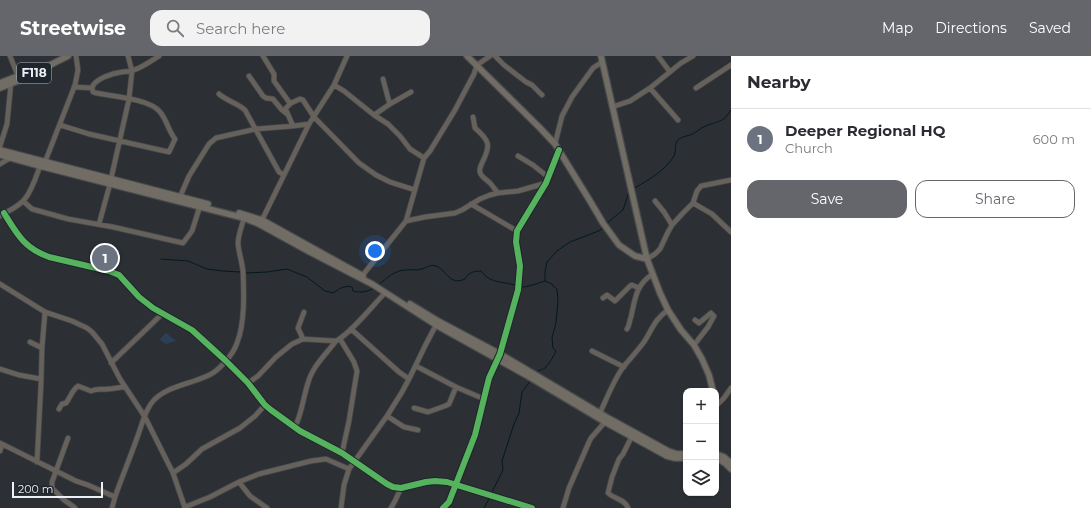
<!DOCTYPE html>
<meta charset="utf-8">
<style>
body{margin:0;font-family:Montserrat,sans-serif;background:#f2f2f3;color:#2b2b33}
.controls{position:absolute;right:12px;bottom:12px;display:grid;overflow:hidden;border-radius:8px;box-shadow:0 1px 3px #0004}
.controls button{width:36px;height:36px;display:grid;place-items:center;padding:0;border:0;border-bottom:1px solid #e1e1e2;background:#fff;color:#2b2b33;font:20px sans-serif}
.scale{position:absolute;left:12px;bottom:10px;width:91px;box-sizing:border-box;padding-left:4px;border:2px solid #ecf0f6;border-top:0;font-size:11px;line-height:14px;white-space:nowrap;color:#ecf0f6;-webkit-text-stroke:3px #1f252d;paint-order:stroke}
.you{position:absolute;left:375px;top:195px;width:14px;height:14px;margin:-10px;border:3px solid #fff;border-radius:50%;background:#1a73e8;box-shadow:0 0 0 6px #1a73e833}
.badge{display:grid;place-items:center;width:26px;height:26px;border-radius:50%;background:#64666c;color:#fff;font-size:13px;font-weight:700}
.pin{position:absolute;translate:-50% -50%;border:2px solid #fff;box-shadow:0 1px 4px #0006}
.list{margin:0;padding:0;list-style:none}
h2{display:flex;justify-content:space-between;align-items:center;height:52px;margin:0;padding:0 16px;font-size:17px}
h2 small{font-size:13px;font-weight:400;color:#7c7c81}
.list li{display:grid;grid-template-columns:26px 1fr auto;gap:12px;align-items:center;box-sizing:border-box;height:60px;padding:0 16px;border-top:1px solid #e1e1e2}
.list b{display:block;font-size:15px;white-space:nowrap}
.list p{margin:0;font-size:13px;white-space:nowrap;color:#7c7c81}
.list em{font-size:13px;font-style:normal;color:#7c7c81}
.actions{display:flex;gap:8px;padding:12px 16px}
.actions a{flex:1;padding:9px 0;border:1px solid #64666c;border-radius:12px;text-align:center;font-size:14px;color:#64666c}
.actions .main{background:#64666c;color:#fff}
.icon{flex:none;width:22px;height:22px;fill:none;stroke:currentColor;stroke-width:2;stroke-linecap:round;stroke-linejoin:round}
.map{position:relative;flex:none;width:731px;height:452px;overflow:hidden}
header{display:flex;align-items:center;gap:24px;box-sizing:border-box;height:56px;padding:0 20px;background:#64666c;color:#fff}
header strong{font-size:19px}
nav{display:flex;gap:22px;margin-inline-start:auto;font-size:14px}
.search{width:280px;height:36px;background:#f2f2f3;display:flex;align-items:center;gap:10px;box-sizing:border-box;padding:0 14px;border-radius:12px;color:#7c7c81;font-size:15px}
main{display:flex}
aside{flex:1;background:#fff}
.map>svg:first-child{display:block}
.green{fill:#2b4057}
.lines{fill:none;stroke-linecap:round;stroke-linejoin:round}
.stream{stroke:#04191d;stroke-width:1}
.minor-casing{stroke:#484b4e;stroke-width:6}
.major-casing{stroke:#484b4e;stroke-width:8}
.minor{stroke:#67615c;stroke-width:4.5}
.major{stroke:#716c64;stroke-width:5.5}
.cycleway-casing{stroke:#1f252d;stroke-width:8}
.cycleway{stroke:#56b35d;stroke-width:6}
.labels{text-anchor:middle;stroke-width:3;stroke-linejoin:round;paint-order:stroke}
.shield{fill:#1f252d;stroke:#aeb3ba;stroke-width:1}
.shield-label{font-size:12px;font-weight:bold;fill:#ecf0f6}
</style>
<header>
<strong>Streetwise</strong>
<div class="search"><svg class="icon" aria-label="search" viewBox="0 0 24 24"><circle cx="10" cy="10" r="6"/><path d="M15 15l6 6"/></svg>Search here</div>
<nav><a>Map</a><a>Directions</a><a>Saved</a></nav>
</header>
<main>
<div class="map">
<svg width="731" height="452" viewBox="0 0 731 452">
<rect width="100%" height="100%" fill="#2c3034"/>
<!-- green -->
<path class="green" d="M166 277 176 285 166 288 161 285 160 283Z"/>
<g class="lines">
<!-- stream -->
<path class="stream" d="M633 133C647 125 666 114 674 100 677 95 673 88 679 83 682 81 686 80 690 79 696 77 700 72 706 70 719 64 722 68 731 54
M607 167 623 154 629 136
M161 203 188 205 207 213 222 215 241 216
M246 217 267 216 287 213 307 221 325 235 333 237C339 233 344 229 352 231L353 235C360 237 368 236 374 232
M378 229C387 222 395 214 406 214 411 213 417 215 421 213 427 212 430 208 436 210 448 215 449 230 465 223 468 217 473 215 481 215 492 229 502 224 517 230
M520 231C526 232 538 227 545 225
M536 316C539 314 542 314 545 312 550 307 553 301 556 295L553 292 552 282 556 267 558 244 557 233 553 230 552 228 545 225V215L547 206 557 195 570 186 601 174 603 171
M491 438 503 414 502 405 514 368 519 357 522 336 531 324
M484 452 490 441"/>
<!-- minor casing -->
<g class="minor-casing">
<path id="minor" d="M10 0 18 20
M263 0 274 18V25L289 46 291 47 286 52V54L293 70
M495 0 504 9 526 26 532 29 542 39
M658 0 670 16
M249 20 263 40 266 42 273 43 282 54 287 58
M334 29 344 35 374 59 388 68 400 80 410 93 424 102
M74 31 92 32
M92 32C94 23 113 17 122 16 126 15 130 16 134 14 143 11 151 5 159 0
M650 32 678 64
M696 32 731 9
M219 38C227 45 237 47 245 54L279 116 284 119
M291 47 300 43 303 44 314 61 359 107 376 119 390 126 415 134
M390 48 411 36
M612 51 630 45 650 32 681 7 693 0
M374 59 390 48 388 42 383 23
M473 61 475 72C490 85 491 89 482 107 481 110 479 112 480 116 481 121 486 123 490 127 493 130 495 134 498 137
M60 69 89 78 169 96 175 83C168 74 167 64 160 56 151 43 111 40 96 37L93 36 92 32
M555 88 562 60 572 41 593 12 602 6
M0 90 7 68 11 27
M518 100 533 109 548 121
M45 106 75 29 78 14 76 0
M0 108 10 102
M111 123 129 43 132 15 128 0
M180 141 189 120 209 88 216 82 256 73 293 70 309 68
M23 145 32 153 68 163 113 171 183 187 192 175 200 150
M655 145 664 156 672 169
M693 147 712 158 731 176
M471 148 517 175
M4 157C17 178 24 192 49 201L109 215 119 219 139 241 153 252 192 274 226 305 248 327 265 349 271 354 300 375 342 397 387 428 393 431 401 432 426 426 435 425 447 426 532 452
M0 160C8 155 18 151 24 144 32 135 36 121 40 110
M262 164 309 68 334 29 347 0
M406 165 425 161 455 157 462 154 480 143 490 139 498 137 518 135 546 127
M99 168 110 128
M647 203 655 198 660 193 668 176 672 169 683 157 693 147 697 135 701 130 731 124
M362 220 406 165 424 102 430 95 455 54 474 18 477 9 490 0
M0 228 45 256 72 265 87 272 92 276 102 288 120 323 145 361 173 417 185 452
M603 242 607 239 615 245 630 230 632 229 639 232
M351 273 399 316 409 323
M627 273C630 269 629 265 631 261 635 243 636 228 653 218
M303 283 298 272 304 256
M340 283 354 306 357 315 349 365 342 397
M30 286 42 292
M694 289 708 271 714 260 711 257 699 267 695 264
M592 295 624 311
M111 307 162 258
M416 310 456 331 484 343
M0 313 19 319 41 323
M248 327 258 320 276 301 292 288 303 283 336 285
M716 350 724 342 731 332
M414 352 428 356 445 350 449 348 456 331
M59 353 62 348 66 347C70 342 72 334 78 330L91 335C98 332 102 334 108 333 114 333 119 331 125 331
M600 357C607 342 614 323 624 310 631 302 638 294 644 286 653 272 654 264 668 254
M387 360 404 371 418 374
M295 371C302 357 303 342 308 327 312 311 326 298 336 285 351 277 372 250 385 237
M68 382 52 426V432L64 444 74 451 75 452
M0 387 76 425 88 429 115 441
M0 395 2 388
M37 406 41 328 42 292 45 256
M173 417 186 408 202 393 240 372 255 360 265 349
M239 426 250 440 267 452
M185 451 210 441 239 426 259 418 311 405 326 403 349 413
M112 452 115 441C122 421 130 402 137 382 142 369 145 353 155 343 169 330 190 328 207 320 218 316 233 299 237 287 245 267 244 237 243 215 242 206 239 197 238 188 238 179 242 170 244 162
M341 452 344 429 349 413 387 360 402 336 409 323 426 288 436 269
M391 452 395 445 401 432
M443 452 449 446 475 379 489 322 500 298 518 234 520 210 516 186 517 175 546 127 559 94
M563 452 569 432 589 386 591 382 605 366
M628 452C625 443 614 443 608 437L612 421 619 403 623 398 632 380"/>
</g>
<!-- major casing -->
<g class="major-casing">
<path id="major" d="M467 0 540 72 555 88 590 145 603 167 619 189 635 200 647 203
M601 0 647 203 660 237 668 254 681 274 694 289 702 303 709 319 713 335
M0 27 18 20 38 11
M0 32 20 24 68 0
M0 94 208 148
M0 99 40 110 244 162 259 168 310 196 372 228 436 269 526 319 605 366 667 400 675 402H686
M239 157 262 164 363 220
M410 248 438 265 500 298 608 362 668 395 677 398H686
M716 398 724 401 731 407
M716 402 725 407 731 413"/>
</g>
<!-- minor -->
<use href="#minor" class="minor"/>
<!-- major -->
<use href="#major" class="major"/>
<!-- cycleway casing -->
<g class="cycleway-casing">
<path id="cycleway" d="M4 157C17 178 24 192 49 201L109 215 119 219 139 241 153 252 192 274 226 305 248 327 265 349 271 354 300 375 342 397 387 428 393 431 401 432 426 426 435 425 447 426 532 452
M443 452 449 446 475 379 489 322 500 298 518 234 520 210 516 186 517 175 546 127 559 94"/>
</g>
<!-- cycleway -->
<use href="#cycleway" class="cycleway"/>
</g>
<g class="labels">
<!-- shield labels -->
<rect class="shield" x="17" y="7" width="34" height="20" rx="3"/>
<g class="shield-label">
<text x="34" y="21">F118</text>
</g>
</g>
</svg>
<div class="controls">
<button>+</button>
<button>−</button>
<button><svg class="icon" aria-label="layers" viewBox="0 0 24 24"><path d="M12 4l9 5-9 5-9-5zM3 14l9 5 9-5"/></svg></button>
</div>
<div class="scale">200 m</div>
<div class="you"></div>
<div class="pin badge" style="left:105px;top:202px;background:#6b7280">1</div>
</div>
<aside>
<h2>Nearby<small></small></h2>
<ul class="list">
<li><span class="badge" style="background:#6b7280">1</span><div><b>Deeper Regional HQ</b><p>Church</p></div><em>600 m</em></li>
</ul>
<div class="actions"><a class="main">Save</a><a>Share</a></div>
</aside>
</main>
